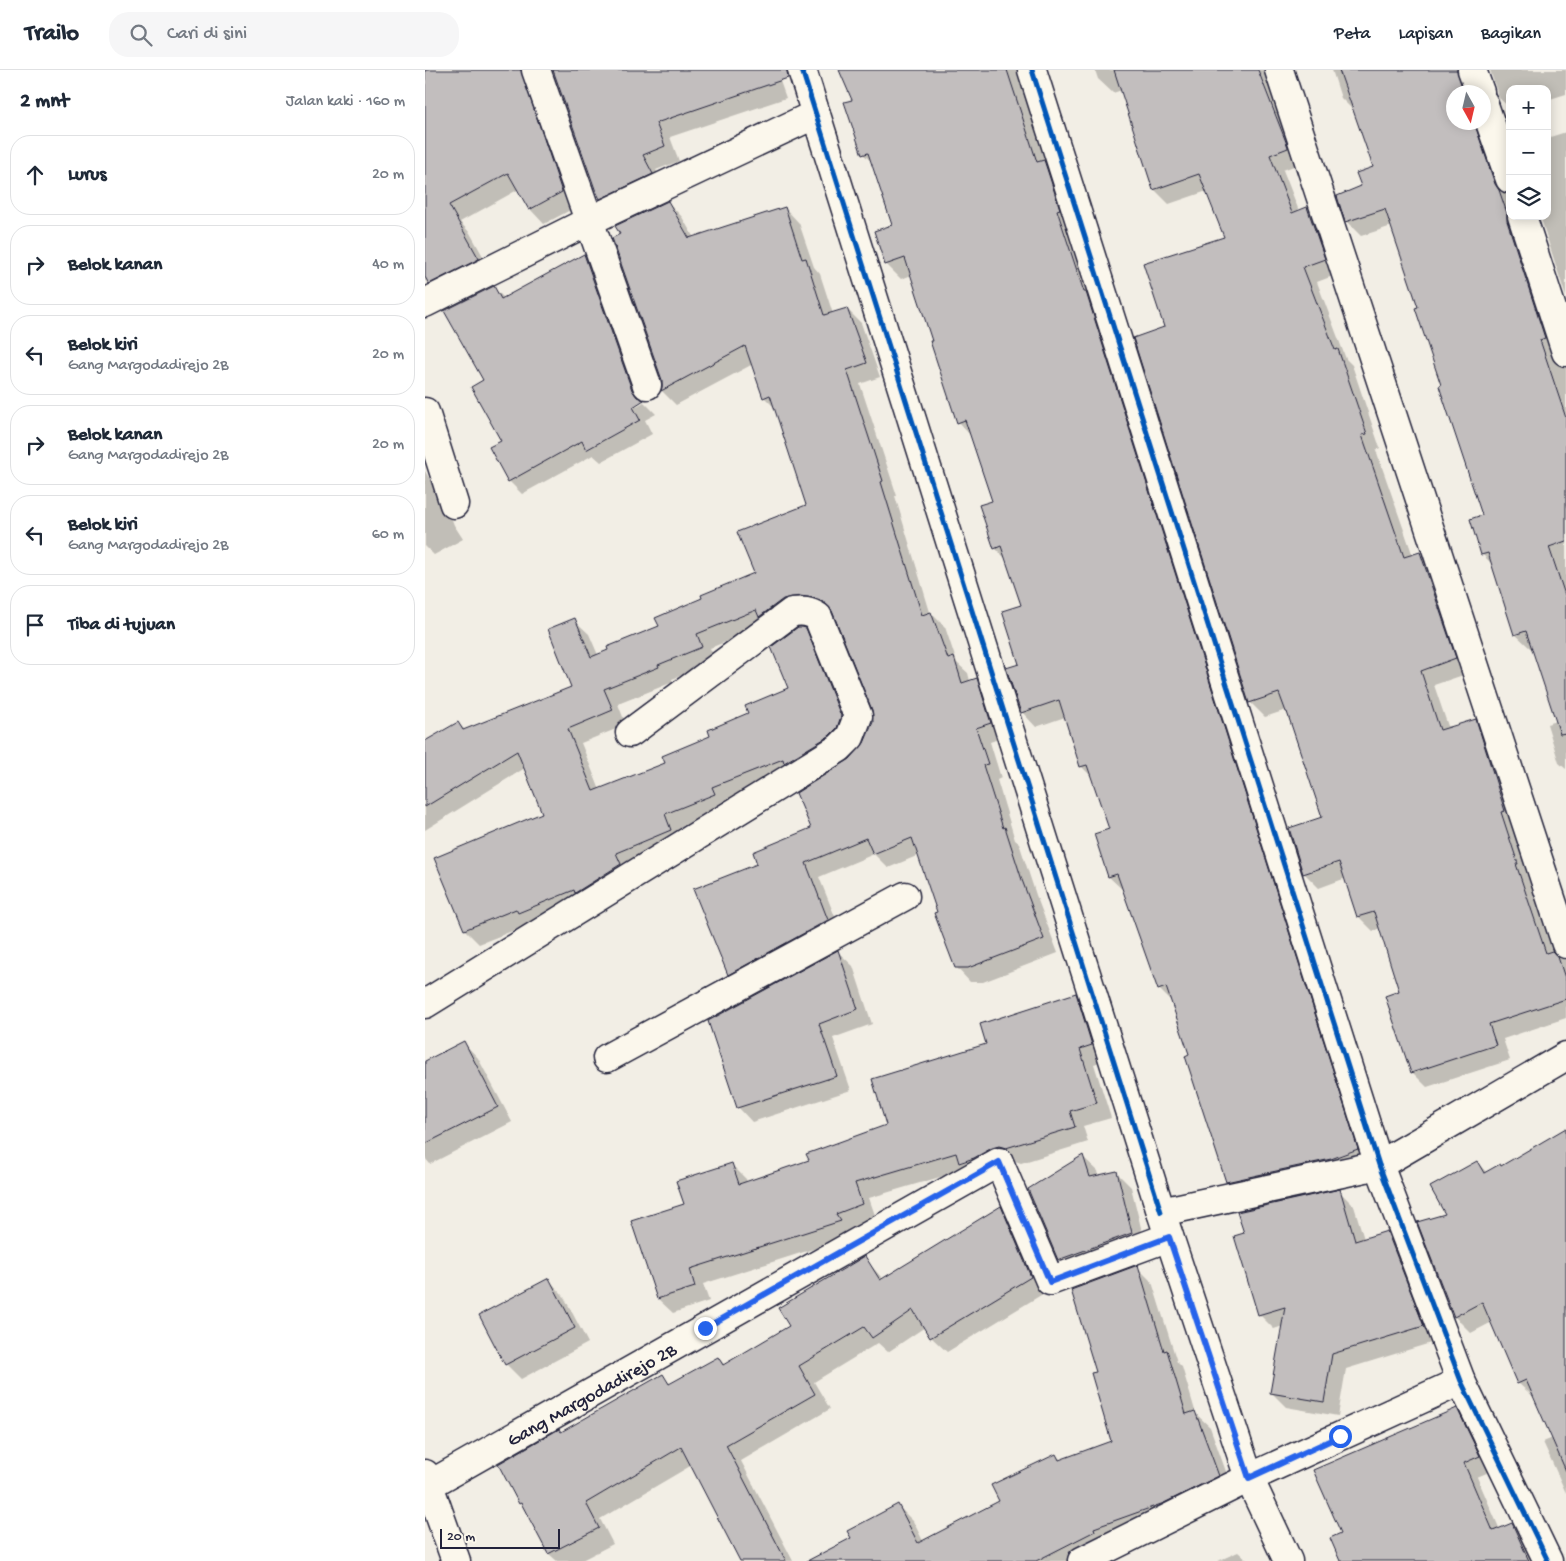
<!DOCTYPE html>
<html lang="id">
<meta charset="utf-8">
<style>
body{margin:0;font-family:"Gochi Hand",sans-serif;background:#f6f6f7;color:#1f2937}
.controls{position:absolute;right:15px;top:15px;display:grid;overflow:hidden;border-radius:10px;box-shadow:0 2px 12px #0003}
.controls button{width:45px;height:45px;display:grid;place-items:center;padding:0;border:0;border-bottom:1px solid #e0e1e3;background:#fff;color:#1f2937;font:25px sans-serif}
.compass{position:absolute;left:1021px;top:15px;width:45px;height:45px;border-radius:50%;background:#fff;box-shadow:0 2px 12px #0003;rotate:172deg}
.scale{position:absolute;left:15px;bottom:12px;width:120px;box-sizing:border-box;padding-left:5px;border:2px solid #22223b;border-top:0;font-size:14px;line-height:18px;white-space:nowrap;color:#22223b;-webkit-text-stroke:4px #fbf7ec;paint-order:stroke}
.stop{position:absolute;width:15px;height:15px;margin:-11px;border:4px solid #2563eb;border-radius:50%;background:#fff}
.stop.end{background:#2563eb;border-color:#fff;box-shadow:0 1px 5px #0008}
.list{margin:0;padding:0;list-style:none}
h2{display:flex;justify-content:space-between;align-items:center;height:65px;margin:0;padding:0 20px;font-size:21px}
h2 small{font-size:16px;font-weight:400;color:#747a83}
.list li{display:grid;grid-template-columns:32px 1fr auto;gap:15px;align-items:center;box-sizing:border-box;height:80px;margin:0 10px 10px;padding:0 10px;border:1px solid #e0e1e3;border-radius:20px}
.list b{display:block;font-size:19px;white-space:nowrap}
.list p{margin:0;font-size:16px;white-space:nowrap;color:#747a83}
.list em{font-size:16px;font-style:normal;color:#747a83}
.icon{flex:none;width:28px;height:28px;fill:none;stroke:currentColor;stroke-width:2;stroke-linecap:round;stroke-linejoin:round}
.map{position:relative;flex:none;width:1141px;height:1491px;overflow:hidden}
header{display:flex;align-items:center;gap:30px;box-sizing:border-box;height:70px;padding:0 25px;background:#fff;border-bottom:1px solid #e0e1e3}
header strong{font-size:24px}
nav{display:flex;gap:28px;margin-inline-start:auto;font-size:18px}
.search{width:350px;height:45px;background:#f6f6f7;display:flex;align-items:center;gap:12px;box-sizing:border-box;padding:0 18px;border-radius:20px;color:#747a83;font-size:19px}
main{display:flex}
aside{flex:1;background:#fff}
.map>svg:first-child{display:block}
.shadow{fill:#0003;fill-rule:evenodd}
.building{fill:#c2bebe;stroke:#22223b}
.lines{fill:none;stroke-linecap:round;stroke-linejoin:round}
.minor-casing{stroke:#22223b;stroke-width:31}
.minor{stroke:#fbf7ec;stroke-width:28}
.cycleway-casing{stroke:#fbf7ec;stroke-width:8}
.cycleway{stroke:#0057b8;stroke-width:5}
.route{stroke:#2563eb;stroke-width:6}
.labels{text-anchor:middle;stroke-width:5;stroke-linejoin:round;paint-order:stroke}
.street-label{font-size:19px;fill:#22223b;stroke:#fbf7ec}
</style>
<header>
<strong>Trailo</strong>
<div class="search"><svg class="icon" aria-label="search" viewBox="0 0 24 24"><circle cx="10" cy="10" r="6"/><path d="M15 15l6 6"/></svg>Cari di sini</div>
<nav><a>Peta</a><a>Lapisan</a><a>Bagikan</a></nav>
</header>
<main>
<aside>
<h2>2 mnt<small>Jalan kaki · 160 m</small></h2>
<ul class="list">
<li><svg class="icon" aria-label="ahead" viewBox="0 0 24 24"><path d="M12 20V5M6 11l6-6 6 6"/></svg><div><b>Lurus</b></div><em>20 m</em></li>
<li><svg class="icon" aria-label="right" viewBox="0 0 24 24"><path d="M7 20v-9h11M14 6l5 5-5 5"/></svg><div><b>Belok kanan</b></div><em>40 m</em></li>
<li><svg class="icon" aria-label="left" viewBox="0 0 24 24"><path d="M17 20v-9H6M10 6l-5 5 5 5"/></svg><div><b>Belok kiri</b><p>Gang Margodadirejo 2B</p></div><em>20 m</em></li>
<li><svg class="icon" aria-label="right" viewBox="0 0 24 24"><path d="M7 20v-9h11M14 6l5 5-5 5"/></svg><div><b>Belok kanan</b><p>Gang Margodadirejo 2B</p></div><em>20 m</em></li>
<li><svg class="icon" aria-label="left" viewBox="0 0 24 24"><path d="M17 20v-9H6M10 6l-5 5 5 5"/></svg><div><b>Belok kiri</b><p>Gang Margodadirejo 2B</p></div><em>60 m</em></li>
<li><svg class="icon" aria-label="arrive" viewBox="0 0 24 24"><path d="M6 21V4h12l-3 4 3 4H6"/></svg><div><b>Tiba di tujuan</b></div></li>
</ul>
</aside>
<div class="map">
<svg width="1141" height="1491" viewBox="0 0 1141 1491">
<rect width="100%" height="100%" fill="#f2eee5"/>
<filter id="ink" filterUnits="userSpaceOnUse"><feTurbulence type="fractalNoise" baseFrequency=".02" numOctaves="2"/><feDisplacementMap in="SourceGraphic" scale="10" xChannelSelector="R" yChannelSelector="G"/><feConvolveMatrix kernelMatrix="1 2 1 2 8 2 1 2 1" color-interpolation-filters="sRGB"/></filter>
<g filter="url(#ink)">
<!-- shadow -->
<path class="shadow" d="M0 0H120L151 137 119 154 105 139 94 119 35 152 45 163 68 204 17 229 0 210Z
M129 0H351L361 28 245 67 254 91 231 100 242 118 190 142 176 128Z
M415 0H591L622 95 633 106 946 1094 817 1126 802 1111 765 985 748 933 734 919 699 821 684 807 671 765 685 760 668 708 656 696 640 647 611 657 597 642V536L582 490 570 478 568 431 546 366 533 352 487 205 476 209 461 194 469 156 448 93 438 84 429 30Z
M670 0H848L877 93 858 100 874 141 882 138 897 153 913 204 892 212 921 289 927 295 955 378 951 380 988 486 995 483 1009 498 1044 603 1009 615 1024 659 1050 650 1065 665 1139 890H1141V948L1078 969 1085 990 1002 1017 987 1002 976 922 955 858 948 861 933 846 921 808 894 818 879 803 899 748 864 644 861 640 840 647 825 632 740 258 801 167 782 121 744 134 729 119 697 20 688 23 673 9Z
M907 0H1056L1047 22H1028V52H1058L1042 60 1060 86 1074 101 1083 125H1085V146L1096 166 1139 298H1141V699L1134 693 1122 654 1132 651 1108 578H1105L1090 564 1068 495 1057 484 1059 446 967 156 936 166 921 151 937 117 949 98 930 42 916 28Z
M1065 0H1141V24L1122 30V19H1085V38L1074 28Z
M1141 62V227L1115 146H1122V68Z
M243 132 257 147 269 168 360 138 374 153 389 197 395 204 408 244 422 239 436 253 455 307 435 314 472 426H470L505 542 520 557 532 593 543 603 545 611 551 609 566 624 579 667 565 672 576 708 572 710 590 770 594 773 611 825 633 883 558 912H545L531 897 494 785 463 798 449 784 394 807 417 864 318 918 304 904 334 794 387 758 426 690 441 674 449 652V640L410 545 402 541 343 555 285 578 291 592 247 609 248 612 193 634 201 655 156 673 175 720 241 693 365 619 380 559 395 574 430 661 371 704 301 732 303 738 254 759 260 774 105 854 54 874 40 860 11 789 119 744 100 698 0 760V672L33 653 40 660 147 617 149 550 164 564 173 585 235 557 331 504 382 436 352 340 339 327 328 294 251 335 237 321 239 318Z
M159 185 172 198 219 332 231 344 220 350 227 364 176 392 168 385 97 424 84 411 66 378 78 372 59 310 69 218 80 229ZM217 330 219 332 203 341Z
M0 401 26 447 29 455 38 469 9 485 0 476Z
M413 882 428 896 447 954 408 968 426 1020 327 1052 313 1037Z
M650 925 665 940 681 990 669 994 686 1048 658 1056 663 1072 596 1093 590 1091 542 1099 444 1128 451 1148 425 1159 429 1166 278 1214 284 1231 248 1243 233 1229 260 1135 306 1094 321 1109 322 1112 385 1091 463 1056 563 975Z
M39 973 53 988 87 1052 5 1094 0 1088V993Z
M1141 1060V1423L1118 1372 1128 1368 1111 1329 1093 1313 1067 1252 1046 1263 1030 1247 994 1153 1022 1145 1052 1092 1062 1103 1076 1097Z
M658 1087 673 1101 674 1106 691 1102 706 1117 721 1178 649 1204 634 1189Z
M914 1121 929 1136 939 1169 962 1163 977 1177 1012 1271 921 1299 913 1346 861 1337 846 1322 858 1256 849 1259 834 1244 821 1163Z
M575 1137 591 1152 621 1222 522 1282 506 1267 500 1257 463 1282 453 1273 389 1312 405 1339 316 1391 368 1491H317L267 1395 175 1449 188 1474 155 1491H132L124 1484 74 1394 136 1363 237 1306 246 1314 293 1288 300 1295 366 1257 439 1188 458 1209Z
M712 1197 727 1212 752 1292 757 1297 771 1344 785 1357 808 1421 656 1491H384L427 1469 473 1436 488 1451 498 1471 575 1432 631 1385 637 1391 688 1372 672 1302Z
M124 1210 138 1225 163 1273 96 1309 81 1294Z
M1032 1340 1046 1355 1069 1400 1052 1407 1075 1460 1087 1455 1102 1469 1111 1491H916L917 1464Z
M813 1482 823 1491H793Z"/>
<!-- building -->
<path class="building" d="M0 0H96L137 122 104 140 83 103 24 135 54 189 4 214 0 207Z
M128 0H362L363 8 231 53 240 76 218 85 228 104 175 129 170 119Z
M414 0H582L612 92 619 90 623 102 635 139 632 140 659 222H661L933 1079 906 1089 801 1112 760 986 764 984 741 917 733 920 692 804 683 807 669 764 684 759 662 695 655 697 634 630 596 643 581 598 594 594 577 541 596 535 576 476 569 479 554 435 567 431 540 350 532 353 505 271H507L480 188 460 195 449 161 467 155 443 83 437 85 419 32 427 30Z
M689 0H833L863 77V78L845 85 867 143 882 137 900 189 878 197 910 280 913 279 942 364 937 365 979 487 995 482 1031 588 996 601 1015 660 1051 649 1080 741 1076 742 1093 794H1091L1121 883 1127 881 1133 887 1141 911V929L1064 954 1071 975 986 1003 960 926 974 921 949 842 932 847 914 792 878 804 864 758 897 747 862 642H861L854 623 824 633 708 268 739 257 718 193 799 167 774 104 728 120Z
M914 0H1032L1039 22H1028V52H1049L1070 114 1074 120 1082 143V151L1120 268 1115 270 1141 348V471L1124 477 1141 528V663L1135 664 1101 561 1089 565 1063 483 1056 485 1045 449 1057 445 1014 316 1016 315 990 238 993 237 960 139 920 152 912 126 936 116 931 103 948 97Z
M243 131 264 168 360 137 377 189 381 188 399 245 422 238 442 293 422 300 458 411 456 412 497 545 506 542 523 589 529 587 537 613 552 608 566 653 551 658 563 694 558 695 578 758 580 757 597 810 619 869 543 898H530L509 843 512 842 487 768 448 784 441 768 381 793 403 850 303 905 268 819 332 794 328 782 386 758 371 723 425 689 439 673 448 652 447 640 407 541 401 534 393 529 375 526 358 529 334 547 331 540 272 564 277 577 233 595 234 597 179 619 188 640 143 659 168 721 240 693 237 686 285 666 283 660 323 643 320 636 363 618 346 577 373 557H377L381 558 416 646 412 658 404 666 359 693 358 689 287 717 290 724 240 744 246 760 191 783 196 794 150 823 149 820 93 843 91 839 39 860 9 788 117 743 92 681 0 737V671L33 652 38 660 146 617 123 559 150 548 166 587 183 580 182 577 234 556 230 548 277 528 276 525 329 503 312 462 381 435 345 325 338 328 320 276 236 321 237 317V310L187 168 195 164 190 156Z
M159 184 207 320 212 327 219 330 208 337 215 350 161 380 157 371 83 412 64 377 76 371 46 317 58 310 19 241 69 216 76 229Z
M413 880 433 939 394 954 412 1006 312 1038 283 951Z
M651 923 667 975 655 979 672 1033 645 1041 650 1057 581 1078 574 1076 567 1078 549 1088 534 1093 531 1083 430 1113 437 1134 411 1144 416 1151 265 1199 270 1217 232 1229 206 1151 259 1134 251 1111 307 1093 314 1114 384 1090 381 1084 461 1055 447 1009 561 974 555 954Z
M39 971 73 1037 0 1074V991Z
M1141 1058V1401L1101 1310 1092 1314 1057 1232 1029 1247 992 1152 1020 1144 1005 1117 1052 1091 1059 1103 1075 1094 1076 1096Z
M658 1085 665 1107 692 1101 707 1163 633 1190 603 1119Z
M915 1119 930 1171 962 1161 999 1256 907 1284 899 1332 845 1323 860 1237 833 1245 809 1166 819 1163 812 1142Z
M576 1136 606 1207 505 1268 488 1240 447 1268 439 1257 374 1296 390 1324 301 1375 361 1491H315L256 1377 161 1433 174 1458 123 1484 96 1433 94 1434 73 1394 134 1359 136 1362 238 1304 244 1314 293 1287 298 1295 364 1256 353 1238 440 1186 455 1210Z
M713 1195 739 1281 742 1280 761 1344 770 1341 794 1406 739 1433 669 1458 670 1461 611 1491H382L426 1468 422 1461 473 1434 493 1473 574 1431 566 1415 631 1384 634 1390 686 1371 666 1303 671 1302 646 1220Z
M124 1208 150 1258 80 1295 54 1245Z
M1032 1338 1055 1386 1039 1393 1068 1461 1087 1453 1104 1491H915L905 1468 916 1463 888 1400Z"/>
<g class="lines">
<!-- minor casing -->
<g class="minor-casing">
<g id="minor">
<path d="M111 0 222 315"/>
<path d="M377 0 736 1142"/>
<path d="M607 0 954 1095 1036 1311 1123 1491"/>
<path d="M854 0 1141 874"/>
<path d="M1047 0 1055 22"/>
<path d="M1058 32 1085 109"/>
<path d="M1097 146 1141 282"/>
<path d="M0 233 164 151 391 44"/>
<path d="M0 342 29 434"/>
<path d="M0 934 414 678 425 667 433 646 393 547C384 541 378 541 367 542L205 663"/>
<path d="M182 988 480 826"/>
<path d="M0 1404 31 1491"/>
<path id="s1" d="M4 1415 574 1092 625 1211 744 1167"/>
<path d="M657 1491 824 1408 1036 1311"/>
<path d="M863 1491 824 1408 736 1142 954 1095 1141 986"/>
</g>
</g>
<!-- minor -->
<use href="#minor" class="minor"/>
<!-- cycleway casing -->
<g class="cycleway-casing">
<path id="cycleway" d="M377 0 736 1142
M607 0 954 1095 1036 1311 1123 1491"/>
</g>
<!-- cycleway -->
<use href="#cycleway" class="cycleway"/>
</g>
</g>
<g class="lines" filter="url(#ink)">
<!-- route -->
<path class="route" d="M280 1258 574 1092 625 1212 744 1167 824 1408 915 1366"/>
</g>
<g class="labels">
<!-- street labels -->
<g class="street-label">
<text dy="7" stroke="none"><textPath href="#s1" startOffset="186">Gang Margodadirejo 2B</textPath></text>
</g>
</g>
</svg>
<div class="controls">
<button>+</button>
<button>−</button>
<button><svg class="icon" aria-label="layers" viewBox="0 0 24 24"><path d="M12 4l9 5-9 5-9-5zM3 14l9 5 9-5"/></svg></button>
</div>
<svg class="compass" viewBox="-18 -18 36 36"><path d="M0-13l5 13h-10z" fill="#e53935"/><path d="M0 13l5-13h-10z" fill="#747a83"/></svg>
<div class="scale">20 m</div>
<div class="stop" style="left:915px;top:1366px"></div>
<div class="stop end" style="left:280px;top:1258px"></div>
</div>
</main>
